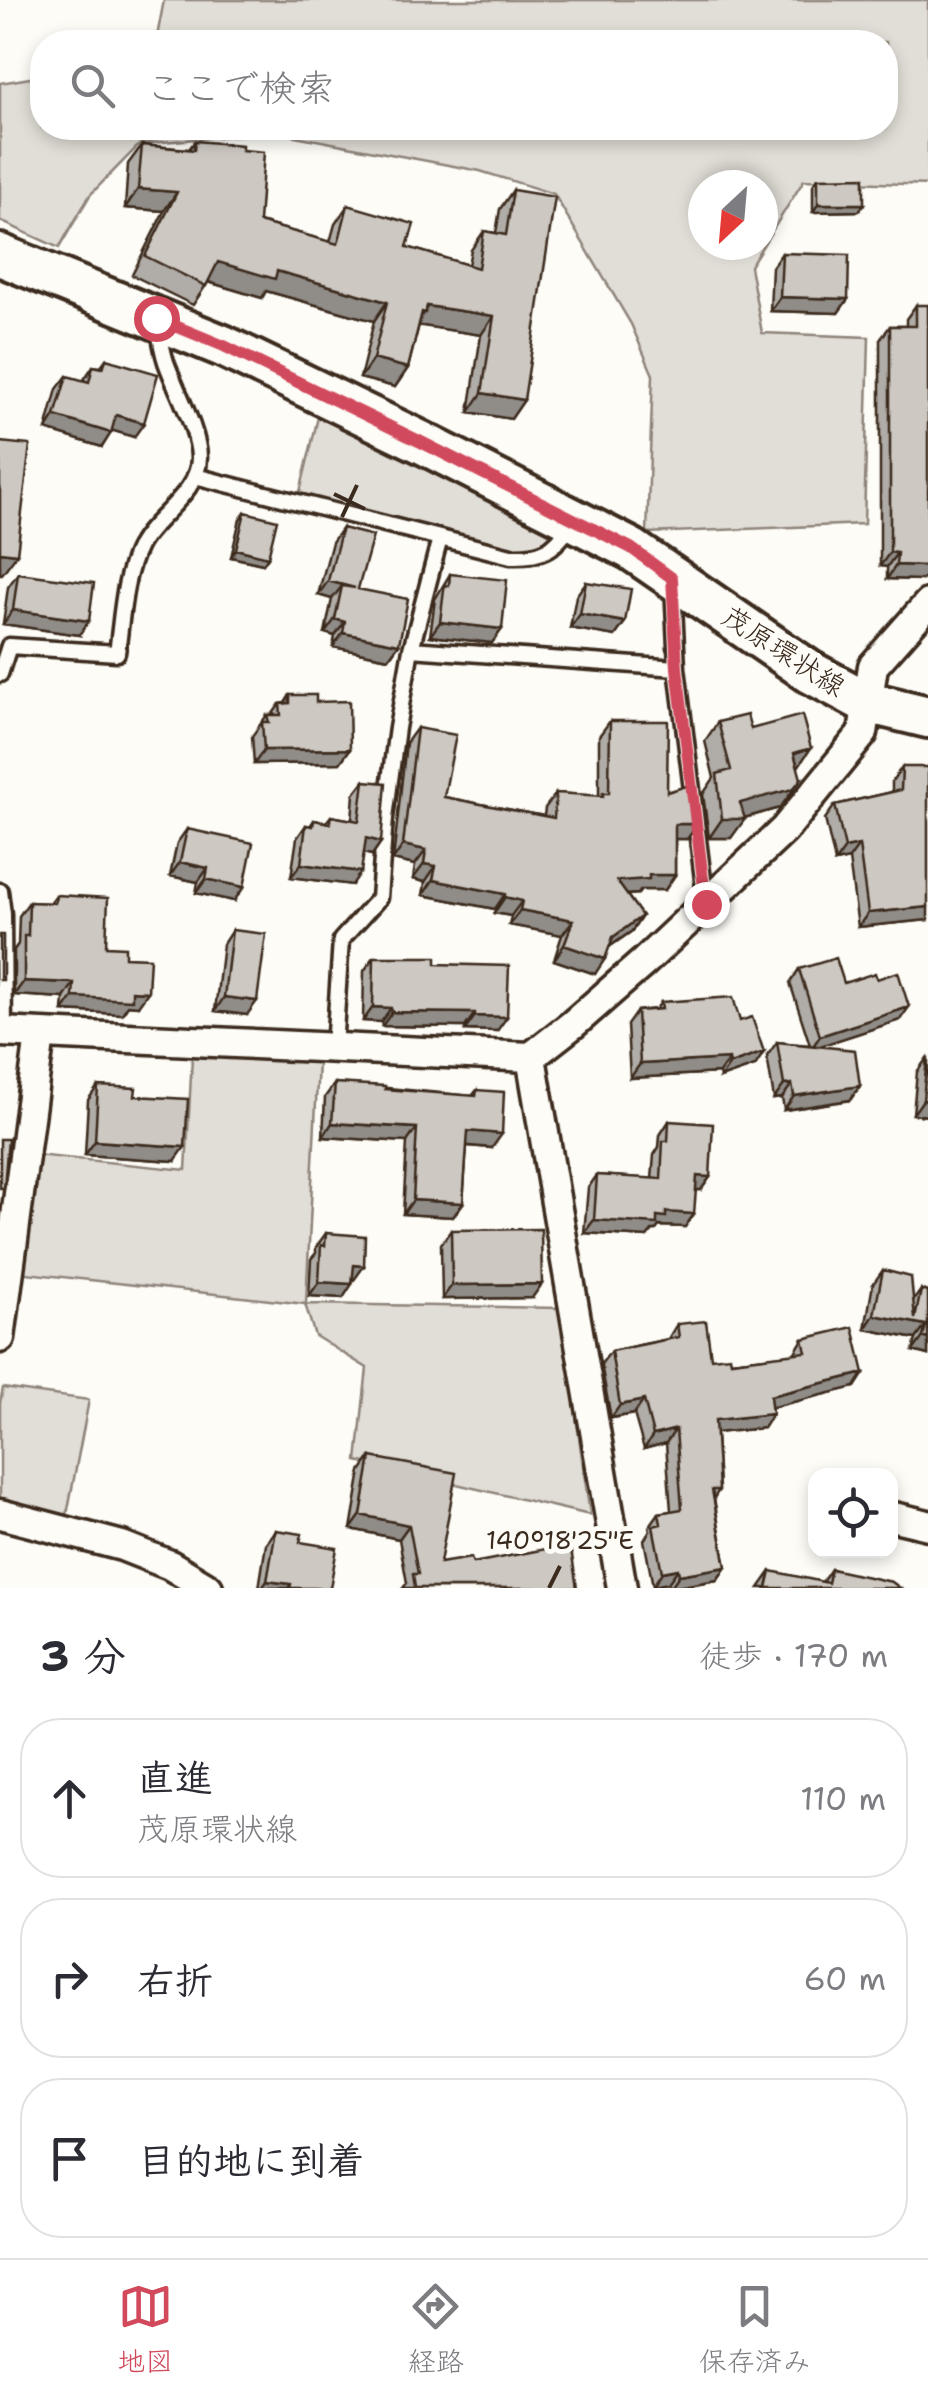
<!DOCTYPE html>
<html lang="ja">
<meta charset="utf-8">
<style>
body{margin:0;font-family:"Shantell Sans","Klee One",sans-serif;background:#f2f2f3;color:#2b2b33}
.controls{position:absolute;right:30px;bottom:30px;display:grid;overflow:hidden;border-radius:20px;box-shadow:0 5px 15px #0003}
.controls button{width:90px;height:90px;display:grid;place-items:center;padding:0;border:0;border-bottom:2px solid #e1e1e2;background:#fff;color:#2b2b33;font:50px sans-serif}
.compass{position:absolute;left:688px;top:170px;width:90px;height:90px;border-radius:50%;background:#fff;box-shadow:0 5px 15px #0003;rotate:206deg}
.stop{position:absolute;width:30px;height:30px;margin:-22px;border:8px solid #d1495b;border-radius:50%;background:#fff}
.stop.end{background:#d1495b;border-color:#fff;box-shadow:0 2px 10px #0008}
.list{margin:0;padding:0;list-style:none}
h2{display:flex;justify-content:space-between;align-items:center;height:130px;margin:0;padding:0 40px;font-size:42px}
h2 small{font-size:32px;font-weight:400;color:#7c7c81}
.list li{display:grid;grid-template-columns:65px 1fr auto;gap:30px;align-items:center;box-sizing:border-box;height:160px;margin:0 20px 20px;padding:0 20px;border:2px solid #e1e1e2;border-radius:40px}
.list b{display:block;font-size:38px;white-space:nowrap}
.list p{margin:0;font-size:32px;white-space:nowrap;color:#7c7c81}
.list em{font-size:32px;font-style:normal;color:#7c7c81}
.icon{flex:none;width:55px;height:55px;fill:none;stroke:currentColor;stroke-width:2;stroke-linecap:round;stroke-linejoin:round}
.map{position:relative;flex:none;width:928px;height:1588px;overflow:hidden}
.search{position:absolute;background:#fff;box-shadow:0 5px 15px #0003;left:30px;right:30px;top:30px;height:110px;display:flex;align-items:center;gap:25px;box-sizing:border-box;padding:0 35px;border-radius:40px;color:#7c7c81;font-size:38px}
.sheet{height:670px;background:#fff}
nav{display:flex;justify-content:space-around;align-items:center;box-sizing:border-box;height:140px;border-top:2px solid #e1e1e2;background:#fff;font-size:28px;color:#7c7c81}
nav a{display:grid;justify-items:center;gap:5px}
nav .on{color:#d1495b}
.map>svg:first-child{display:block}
.green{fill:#e1ded7;stroke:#8e847a;stroke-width:2.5;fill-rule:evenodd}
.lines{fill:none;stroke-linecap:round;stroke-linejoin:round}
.service-casing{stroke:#3b2a1e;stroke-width:21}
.minor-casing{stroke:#3b2a1e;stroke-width:35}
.secondary-casing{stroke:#3b2a1e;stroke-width:48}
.service{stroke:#fdfcf7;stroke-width:14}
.minor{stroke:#fdfcf7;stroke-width:28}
.secondary{stroke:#fdfcf7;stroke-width:40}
.wall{fill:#b0aca7;stroke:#3b2a1e;stroke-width:2.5}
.shaded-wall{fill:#908c88;stroke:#3b2a1e;stroke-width:2.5}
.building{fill:#cdc8c2;stroke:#3b2a1e;stroke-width:2.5}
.route{stroke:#d1495b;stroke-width:12}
.ticks{fill:none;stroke:#3b2a1e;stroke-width:4}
.labels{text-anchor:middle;stroke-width:10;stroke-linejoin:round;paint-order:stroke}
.street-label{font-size:28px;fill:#3b2a1e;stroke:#fdfcf7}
.ticks-label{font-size:25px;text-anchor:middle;fill:#3b2a1e;stroke:#fdfcf7;stroke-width:10;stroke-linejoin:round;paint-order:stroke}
</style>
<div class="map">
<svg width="928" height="1588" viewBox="0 0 928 1588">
<rect width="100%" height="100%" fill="#fdfcf7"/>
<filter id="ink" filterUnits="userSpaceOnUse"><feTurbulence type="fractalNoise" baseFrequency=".01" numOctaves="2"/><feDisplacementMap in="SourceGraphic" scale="20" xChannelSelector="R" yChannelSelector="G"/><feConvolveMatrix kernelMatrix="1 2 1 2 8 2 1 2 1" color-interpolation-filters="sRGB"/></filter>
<g filter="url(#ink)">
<!-- green -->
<path class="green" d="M164 0H928V185L804 180 750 266 762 333 869 337 864 524 647 533 653 375 631 324 554 194 480 171 274 132 140 144 90 195 59 248 0 221V83L42 76V128H886V42H156ZM703 185H763V245H703Z
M318 417 557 528C548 545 539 547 521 550L299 496Z
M192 1056 318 1062 306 1304 561 1308 590 1515 357 1461 367 1368 315 1336 305 1304 17 1272 36 1155 186 1170Z
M3 1388 89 1400 66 1520 0 1502V1403Z"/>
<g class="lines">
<!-- service casing -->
<g class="service-casing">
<path id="service" d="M195 476 511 556C542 557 553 551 571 525
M673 584 677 668 706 904
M411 649 677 668
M0 674 9 646 117 653C122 618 123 578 139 546 154 517 199 493 199 458 199 431 175 388 166 362 162 350 160 337 158 324
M0 891 3 914 4 1033
M334 1048 341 940 379 898 385 818 397 728 411 649 440 538"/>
</g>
<!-- minor casing -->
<g class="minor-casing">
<path id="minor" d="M0 1032 531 1057 572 1025 643 963 784 830 863 733 873 666 928 604
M531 1057 622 1588
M0 1338 40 1035
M0 1514 122 1546 170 1565 208 1588
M890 1516 928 1525"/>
</g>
<!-- secondary casing -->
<g class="secondary-casing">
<path id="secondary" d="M0 255 223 346 421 442 631 549 810 672 866 702 928 717"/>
</g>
<!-- service -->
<use href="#service" class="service"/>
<!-- minor -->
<use href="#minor" class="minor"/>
<!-- secondary -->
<use href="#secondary" class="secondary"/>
</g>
<!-- wall -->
<path class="wall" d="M195 141 242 150 259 222 330 242 335 224 348 205 407 247 468 265 471 250 484 231 496 233 500 209 513 190 524 400 511 419 469 412 481 335 419 325 408 368 395 387 360 378 374 321 266 291 262 298 208 282 193 305 132 275 164 211 125 208 128 164 142 145 189 149Z
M818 178 864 204 859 211 813 212V185Z
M782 253 848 299 838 313 770 311 772 267Z
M916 305 922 580 887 579V567L880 566V340L890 326H906V319Z
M106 359 134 437 112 430 102 447 46 430 57 389 67 376 83 381 93 366 100 367Z
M245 512 268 557 263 564 231 557 240 519Z
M342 528 358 589 399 644 389 658 333 647 335 636 325 633 332 599 318 595 332 542Z
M18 573 79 635 3 624 8 587Z
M450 574 502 629 492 643 430 636 435 599Z
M586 582 625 622 615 636 570 628 576 596Z
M290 695 316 702 350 749 340 763 254 764 252 736 267 715H272L280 704 285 703Z
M610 721 667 792 698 824 687 839H675V875L665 890H641L638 894 627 895 642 916 632 931 609 947 595 974 554 960 562 935 509 925 511 916 494 913 495 909 423 895 425 882 413 879 415 865 393 860 406 743 417 728 444 797 544 816 545 808 556 793 599 796V736Z
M718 722 751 729 797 767 787 798 780 808 744 818 731 838H709L703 794 714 778 705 741Z
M902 767 928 920 858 927 849 859 835 862 825 819 835 805 892 792V781Z
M364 781 381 842 372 855 364 853 352 885 291 877 297 838 306 825 310 826 314 820 326 822 331 816 352 820 354 794Z
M187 829 234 901 196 893 198 882 170 876 177 843Z
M56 895 106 946 125 957 138 1006 128 1005 122 1014 63 1011 64 998 14 995V950L18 944 19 916 29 902 50 903Z
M232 930 247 1015 215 1011 223 944Z
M374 957 436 964 497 1031 465 1030V1027L382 1026 381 1022 363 1021 364 971Z
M799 969 844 983 877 979 900 1020 819 1046 860 1086 850 1100 784 1110 782 1098 774 1099 767 1056 777 1042 810 1045 790 983Z
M661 1002 755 1066 720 1078 719 1073 630 1078 627 1025 637 1011 656 1009Z
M927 1058 928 1116 913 1114 917 1072Z
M335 1083 472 1096 477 1090 492 1148 467 1146 463 1203 453 1217 403 1214 407 1142 323 1137 325 1097Z
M98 1086 135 1096 175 1161 85 1155 88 1100Z
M669 1121 710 1177 701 1190H696L685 1227 659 1226 656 1230H653L647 1237 584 1233 588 1188 597 1175 652 1179 654 1155 659 1147 660 1135Z
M451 1230 532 1298 442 1299 441 1244Z
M326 1233 364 1266 353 1280 343 1298 309 1296 311 1259 316 1253V1247Z
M883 1270 913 1301 921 1290 928 1292V1355L913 1351 916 1339 865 1329 873 1284Z
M677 1324 711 1358 731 1361 794 1354 803 1339 864 1373 855 1387 771 1407 772 1414 763 1428 716 1433 719 1490 714 1498 726 1567 717 1580 669 1588 668 1583 653 1586 644 1540 650 1531 649 1527 659 1513 671 1511 666 1443 644 1449 634 1414 611 1418 601 1364 611 1351 668 1339Z
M371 1457 440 1563H473L557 1551 577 1588H403L407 1583 399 1539 351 1529 361 1471Z
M276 1530 300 1542 330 1588H259L266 1544Z
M831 1569 900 1588H767L822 1582Z
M771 1571 767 1588H759Z"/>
<!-- shaded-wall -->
<path class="shaded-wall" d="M138 189 177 192 164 211 125 208Z
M818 204H864L859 211 813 212Z
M218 262 277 271 387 302 374 321 266 291 262 298 205 281Z
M780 297 848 299 838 313 770 311Z
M427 306 494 316 481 335 416 325Z
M373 359 408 368 395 387 360 378Z
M482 393 524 400 511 419 469 412Z
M116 415 144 423 134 437 107 429Z
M55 416 111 433 102 447 46 430Z
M236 549 268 557 263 564 231 557Z
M0 552 17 554 2 574H0Z
M890 552 897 553 887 567 880 566Z
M896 565 928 566V572L922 580 887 579Z
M328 581 355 588 342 586 332 599 318 595Z
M13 610 89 621 79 635 3 624Z
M580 614 625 622 615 636 570 628Z
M335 619 345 622 335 636 325 633Z
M440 622 502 629 492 643 430 636Z
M343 633 399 644 389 658 333 647Z
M811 748 798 767 794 753Z
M350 749 340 763 254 764 264 750Z
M801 779 780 808 740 819H745L731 838H709L722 819 740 803Z
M675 824H698L687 839H664Z
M366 838 381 842 372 855 357 852Z
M403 845 426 850 415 865 393 860Z
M859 845 849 859 835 862 845 848Z
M180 862 208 868 198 882 170 876Z
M301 864 361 872 352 885 291 877Z
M424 864 436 866 425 882 413 879Z
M649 875H675L665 890H641L638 894 607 896 617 881Z
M206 879 244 887 234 901 196 893Z
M433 880 505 894 495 909 423 895Z
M505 897 522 901 511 916 494 913Z
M928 907V920L858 927 868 913Z
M520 910 573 920 562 935 509 925Z
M642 916 632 931 602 952 613 937Z
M564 945 605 959 595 974 554 960Z
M24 981 74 983 64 998 14 995Z
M132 991 148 992 138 1006 128 1005 122 1014 63 1011 73 997Z
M224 997 257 1001 247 1015 215 1011Z
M373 1007 391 1008 381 1022 363 1021Z
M909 1007 900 1020 811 1049 820 1036Z
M392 1012 475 1013 465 1027 382 1026Z
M475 1016 507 1017 497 1031 465 1030Z
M764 1052 755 1066 720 1078 730 1064Z
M729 1059 719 1073 630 1078 640 1064Z
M792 1084 782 1098 774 1099 784 1085Z
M860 1086 850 1100 784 1110 794 1096Z
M923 1100 928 1101V1116L913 1114Z
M332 1123 417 1128 407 1142 323 1137Z
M468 1131 502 1134 492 1148 458 1145Z
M95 1141 185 1147 175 1161 85 1155Z
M697 1176 710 1177 701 1190H687Z
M413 1200 463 1203 453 1217 403 1214Z
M666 1212 694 1214 685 1227 659 1226 656 1230H653L647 1237 584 1233 594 1220 657 1216Z
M354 1265 364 1266 354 1280 344 1279Z
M319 1282 352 1284 343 1298 309 1296Z
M542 1284 532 1298 442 1299 452 1285Z
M874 1315 926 1325 916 1339 865 1329Z
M923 1337 928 1339V1355L913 1351Z
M864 1373 855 1387 761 1410 770 1396Z
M644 1400 634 1414 611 1418 620 1405Z
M772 1414 763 1428 706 1434 715 1420Z
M676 1429 666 1443 644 1449 653 1435Z
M361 1515 409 1525 399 1539 351 1529Z
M726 1567 717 1580 670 1588 679 1575Z
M678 1569 668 1583 653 1586 662 1572Z
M267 1581 291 1584 288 1588H262Z"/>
<!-- building -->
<path class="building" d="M195 141 242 145V150L264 152 259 222 338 244 348 205 414 224 407 247 478 268 484 231 506 235 513 190 555 197 524 400 482 393 494 316 427 306 425 313 422 312 408 368 373 359 387 302 277 271 275 279 218 262 206 286 145 256 177 192 138 189 142 145 194 150Z
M864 177V204H818V178Z
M782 253 849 255 848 299 780 297Z
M916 305H928V566L896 565 897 553 890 552V326H916Z
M106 359 158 374 144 423 116 415 111 433 55 416 67 376 89 382 93 366 103 368Z
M0 442 30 445 17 554 0 552Z
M245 512 277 520 268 557 236 549Z
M342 528 373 536 358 589 408 599 399 644 343 633 345 622 335 619 342 586 355 588 328 581Z
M18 573 94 583 89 621 13 610Z
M450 574 507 580 502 629 440 622 444 590 445 585 449 586Z
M586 582 631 589 625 622 580 614Z
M290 695H316V702L349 701 350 749 264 750 262 722H269L267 715H281L280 704 290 703Z
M747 715 751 729 802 715 811 748 794 753 801 779 793 789 740 803 745 819H722L717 774 731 770 718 722Z
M610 721H668L667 792 693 784 698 824H675V875H649V879L617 881 642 916 613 937 605 959 564 945 573 920 520 910 522 901 505 897V894L433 880 436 866 424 864 426 850 403 845 417 728 456 735 444 797 554 818 556 793 603 796V793H609Z
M902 767H928V907L868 913 859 845 845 848 835 805 901 790Z
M364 781 386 783 381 842 366 838 361 872 301 864 306 825 313 826 314 820 330 823 331 816 359 821Z
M187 829 253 843 244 887 206 879 208 868 180 862Z
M56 895 108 898 106 946 125 947V957L150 958 148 992 132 991V1000L73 997 74 983 24 981V936H28L29 902 55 903Z
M232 930 266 934 257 1001 224 997Z
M0 935H3V980H0Z
M374 957H436V964L509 966 507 1017 475 1016V1013L392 1012 391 1008 373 1007Z
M836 958 844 983 875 973 877 979 898 972 909 1007 820 1036 799 969Z
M733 997 740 1021 752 1017 764 1052 730 1064 729 1059 640 1064 637 1011 662 1009 661 1002Z
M777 1042 855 1050 860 1086 794 1096 792 1084 784 1085Z
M927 1058H928V1101L923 1100Z
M335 1083 385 1086V1089L476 1096 477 1090 504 1092 502 1134 468 1131 463 1203 413 1200 417 1128 332 1123Z
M98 1086 136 1088 135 1096 188 1099 185 1147 95 1141Z
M669 1121 713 1124 710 1177 697 1176 694 1214 666 1212V1217L657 1216V1224L594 1220 597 1175 661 1179 663 1141H668Z
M0 1139H8L4 1188H0Z
M541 1229 542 1284 452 1285 451 1230Z
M326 1233 365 1236 364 1266 354 1265 352 1284 319 1282 321 1245 325 1246Z
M883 1270 911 1277 915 1319 921 1290 928 1292V1339L923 1337 926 1325 874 1315Z
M706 1321 711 1358 730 1356 731 1361 806 1352 803 1339 853 1327 864 1373 770 1396 772 1414 715 1420 719 1490H712L726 1567 679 1575 678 1569 662 1572 653 1526 661 1524 659 1513 682 1509 676 1429 653 1435 644 1400 620 1405 611 1351 679 1337 677 1324Z
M371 1457 456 1473 440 1563 471 1558 473 1563 556 1547 557 1551 571 1549 577 1588H415L413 1574H418L409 1525 361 1515Z
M276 1530 302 1534 300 1542 337 1548 330 1588H290L291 1584 267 1581Z
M831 1569 892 1582 900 1588H767L771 1571 828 1583Z"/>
</g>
<g class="lines" filter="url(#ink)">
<!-- route -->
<path class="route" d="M156 318 224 346 421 442 631 548 672 578 677 668 706 904"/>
</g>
<!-- ticks -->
<path class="ticks" d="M334 494 365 509M342 517 357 485M549 1588 560 1566"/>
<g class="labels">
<!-- street labels -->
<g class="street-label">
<text transform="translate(784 651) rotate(33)" y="10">茂原環状線</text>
</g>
</g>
<g class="ticks-label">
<text x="560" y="1549">140°18'25"E</text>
</g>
</svg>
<div class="controls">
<button><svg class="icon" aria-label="locate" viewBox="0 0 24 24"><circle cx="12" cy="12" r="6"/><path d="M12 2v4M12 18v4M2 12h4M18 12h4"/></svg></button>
</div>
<svg class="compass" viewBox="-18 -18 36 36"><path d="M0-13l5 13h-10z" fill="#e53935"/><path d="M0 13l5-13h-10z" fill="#7c7c81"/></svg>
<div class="stop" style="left:156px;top:318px"></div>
<div class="stop end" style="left:706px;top:904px"></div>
<div class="search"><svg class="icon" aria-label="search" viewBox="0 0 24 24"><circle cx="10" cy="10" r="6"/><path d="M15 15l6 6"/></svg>ここで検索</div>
</div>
<section class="sheet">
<h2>3 分<small>徒歩 · 170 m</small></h2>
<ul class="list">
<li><svg class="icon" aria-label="ahead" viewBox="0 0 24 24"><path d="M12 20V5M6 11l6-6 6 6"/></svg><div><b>直進</b><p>茂原環状線</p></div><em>110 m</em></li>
<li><svg class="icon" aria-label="right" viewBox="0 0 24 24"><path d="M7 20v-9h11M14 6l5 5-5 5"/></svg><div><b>右折</b></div><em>60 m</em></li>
<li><svg class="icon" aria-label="arrive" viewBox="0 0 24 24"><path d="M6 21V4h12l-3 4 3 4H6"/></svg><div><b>目的地に到着</b></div></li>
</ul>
</section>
<nav>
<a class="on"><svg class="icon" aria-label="map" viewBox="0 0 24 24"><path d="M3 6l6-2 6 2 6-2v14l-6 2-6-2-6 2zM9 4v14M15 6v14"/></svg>地図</a>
<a><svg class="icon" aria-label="directions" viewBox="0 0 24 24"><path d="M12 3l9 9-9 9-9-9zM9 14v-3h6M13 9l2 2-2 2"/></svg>経路</a>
<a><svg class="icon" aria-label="saved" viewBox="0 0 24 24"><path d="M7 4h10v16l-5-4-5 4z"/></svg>保存済み</a>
</nav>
